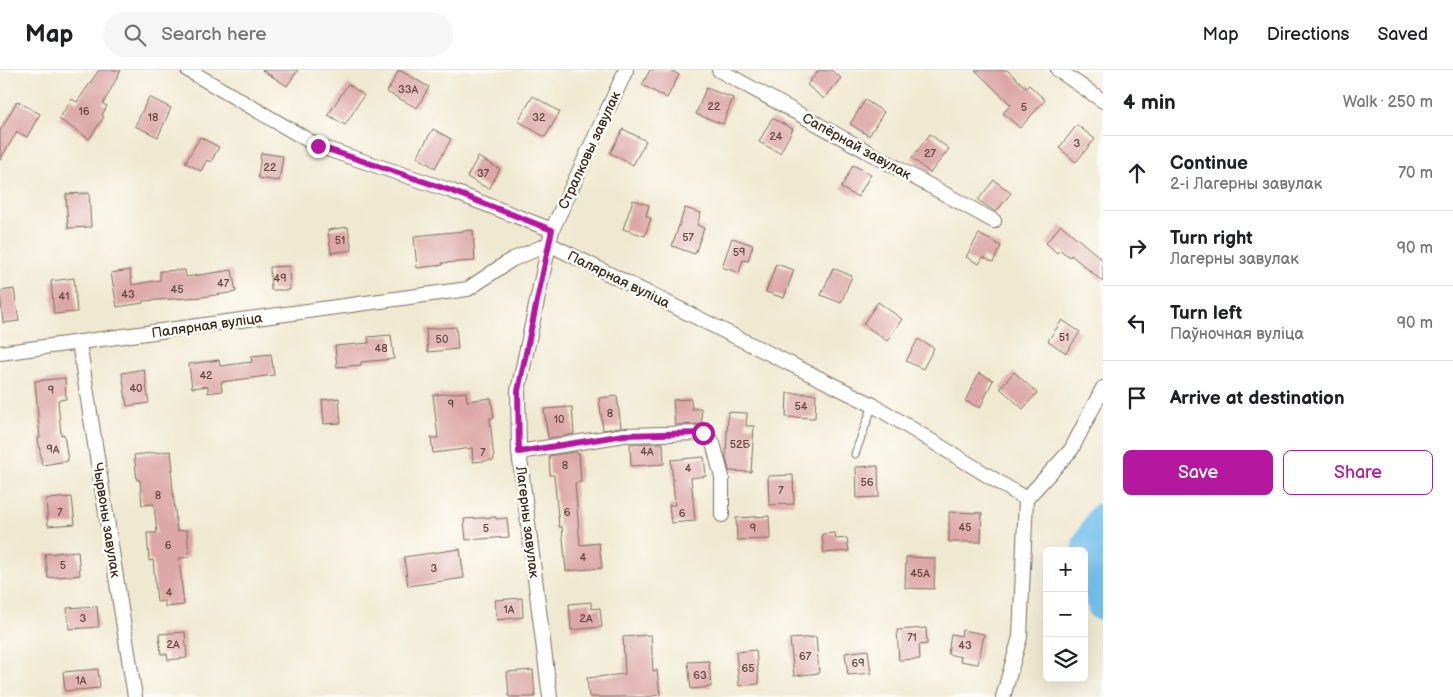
<!DOCTYPE html>
<meta charset="utf-8">
<style>
body{margin:0;font-family:"Balsamiq Sans",sans-serif;background:#f6f6f6;color:#202124}
.controls{position:absolute;right:15px;bottom:15px;display:grid;overflow:hidden;border-radius:8px;box-shadow:0 5px 20px #0002}
.controls button{width:45px;height:45px;display:grid;place-items:center;padding:0;border:0;border-bottom:1px solid #e0e0e0;background:#fff;color:#202124;font:25px sans-serif}
.stop{position:absolute;width:15px;height:15px;margin:-11px;border:4px solid #b5179e;border-radius:50%;background:#fff}
.stop.end{background:#b5179e;border-color:#fff;box-shadow:0 1px 5px #0008}
.list{margin:0;padding:0;list-style:none}
h2{display:flex;justify-content:space-between;align-items:center;height:65px;margin:0;padding:0 20px;font-size:21px}
h2 small{font-size:16px;font-weight:400;color:#757577}
.list li{display:grid;grid-template-columns:32px 1fr auto;gap:15px;align-items:center;box-sizing:border-box;height:75px;padding:0 20px;border-top:1px solid #e0e0e0}
.list b{display:block;font-size:19px;white-space:nowrap}
.list p{margin:0;font-size:16px;white-space:nowrap;color:#757577}
.list em{font-size:16px;font-style:normal;color:#757577}
.actions{display:flex;gap:10px;padding:15px 20px}
.actions a{flex:1;padding:11px 0;border:1px solid #b5179e;border-radius:8px;text-align:center;font-size:18px;color:#b5179e}
.actions .main{background:#b5179e;color:#fff}
.icon{flex:none;width:28px;height:28px;fill:none;stroke:currentColor;stroke-width:2;stroke-linecap:round;stroke-linejoin:round}
.map{position:relative;flex:none;width:1103px;height:627px;overflow:hidden}
header{display:flex;align-items:center;gap:30px;box-sizing:border-box;height:70px;padding:0 25px;background:#fff;border-bottom:1px solid #e0e0e0}
header strong{font-size:24px}
nav{display:flex;gap:28px;margin-inline-start:auto;font-size:18px}
.search{width:350px;height:45px;background:#f6f6f6;display:flex;align-items:center;gap:12px;box-sizing:border-box;padding:0 18px;border-radius:28px;color:#757577;font-size:19px}
main{display:flex}
aside{flex:1;background:#fff}
.map>svg:first-child{display:block}
.lines{fill:none;stroke-linecap:round;stroke-linejoin:round}
.river{stroke:#75c1ee;stroke-width:31}
.building{fill:#dca7a6}
.lane-casing{stroke:#7a6d5d;stroke-width:9}
.street-casing{stroke:#7a6d5d;stroke-width:16}
.lane{stroke:#fff;stroke-width:7}
.street{stroke:#fff;stroke-width:14}
.route{stroke:#b5179e;stroke-width:6}
.labels{text-anchor:middle;stroke-width:5;stroke-linejoin:round;paint-order:stroke}
.number-label{font-size:11px;fill:#634940}
.street-label{font-size:14px;fill:#3b2a1e;stroke:#fdfcf7}
</style>
<header>
<strong>Map</strong>
<div class="search"><svg class="icon" aria-label="search" viewBox="0 0 24 24"><circle cx="10" cy="10" r="6"/><path d="M15 15l6 6"/></svg>Search here</div>
<nav><a>Map</a><a>Directions</a><a>Saved</a></nav>
</header>
<main>
<div class="map">
<svg width="1103" height="627" viewBox="0 0 1103 627">
<rect width="100%" height="100%" fill="#fdfcf7"/>
<filter id="ink" filterUnits="userSpaceOnUse"><feTurbulence type="fractalNoise" baseFrequency=".02" numOctaves="2"/><feDisplacementMap in="SourceGraphic" scale="10" xChannelSelector="R" yChannelSelector="G"/><feConvolveMatrix kernelMatrix="1 2 1 2 8 2 1 2 1" color-interpolation-filters="sRGB"/></filter>
<filter id="wash" filterUnits="userSpaceOnUse"><feTurbulence type="fractalNoise" baseFrequency=".0096" numOctaves="4" result="noise"/><feDisplacementMap in="SourceGraphic" scale="20" xChannelSelector="R" yChannelSelector="G"/><feGaussianBlur stdDeviation="1.12" result="paint"/><feColorMatrix in="noise" values="0 0 0 0 0 0 0 0 0 0 0 0 0 0 0 0 0 1.4 0 .05"/><feComposite in="paint" operator="in"/></filter>
<g filter="url(#wash)">
<rect width="100%" height="100%" fill="#f0e9d1"/>
<g class="lines">
<!-- river -->
<path class="river" d="M1103 448 1088 474 1103 536"/>
</g>
<g id="blocks">
<!-- building -->
<path class="building" d="M99 0H121L103 34 107 36 102 45 104 47 89 69 59 49 72 29 77 32Z
M262 0H298L287 16Z
M399 0 429 17 417 38 387 22Z
M650 0H671L679 5 667 28 642 15Z
M819 0H831L841 8 824 29 807 15Z
M975 0H1007L1026 18 1029 15 1045 30 1020 58 1003 43 1011 35Z
M348 14 364 25 345 55 328 45Z
M706 18 733 28 723 54 696 44Z
M533 26 560 42 545 67 518 51Z
M149 27 171 38 158 67 135 56Z
M865 30 884 42 869 66 850 54Z
M17 31 40 44 27 67 17 62 0 90V61Z
M772 48 793 59 780 83 759 72Z
M1077 55 1095 69 1076 92 1059 78Z
M433 59 451 69 435 98 417 87Z
M623 59 646 71 633 95 610 83Z
M930 64 949 79 930 103 912 88Z
M200 67 219 77 211 92 207 90 201 101 185 93Z
M261 83 283 86 279 111 258 108Z
M478 87 500 99 489 119 467 107Z
M853 95 871 104 858 127 841 118Z
M994 110 1011 123 996 142 978 130Z
M89 123 91 157 68 158 66 124Z
M633 130 649 135 646 146 651 148 645 166 623 159Z
M685 138 701 143 697 155 704 158 695 184 672 176Z
M1061 155 1103 190V212L1071 185 1070 187 1060 180 1057 183 1046 173Z
M348 157 352 180 331 183 328 160Z
M473 160 475 191 442 193 443 195 417 198 414 166Z
M979 164 1001 176 993 192 983 187 979 194 966 187Z
M732 168 753 175 748 191 743 190 739 203 722 197Z
M776 194 794 200 784 228 766 222Z
M289 196 290 220H271L270 197Z
M833 198 852 206 841 233 821 225Z
M130 200 132 215 160 210V201L185 200 186 207 232 200 236 222 202 227 142 231 143 233 117 237 111 203Z
M74 208 77 242 54 244 51 211Z
M14 219 19 251 3 253 0 221Z
M878 232 902 249 887 271 863 254Z
M1062 250 1080 262 1066 283 1048 271Z
M456 257 458 279 428 282 426 259Z
M391 265 394 289 361 292V295L337 297 335 276 369 273 368 267Z
M918 269 934 278 923 299 906 291Z
M271 284 274 305 221 312 222 321 208 323V316L192 318 189 294 219 290 220 296 252 292 251 286Z
M144 299 149 333 127 336 122 303Z
M1014 302 1037 323 1023 339 1000 318Z
M979 303 993 310 980 338 965 331Z
M65 308 66 329 58 330 61 365 64 364 68 391 42 395 38 368H40L35 311Z
M466 322 467 331 491 328 494 348H490L494 390 473 392 472 378 433 383 431 368H438L433 325Z
M787 323 816 324 815 348 786 347Z
M617 326 621 357 603 360 599 328Z
M339 328 341 353 324 354 322 330Z
M691 329 692 339 701 338 702 354 675 355 673 330Z
M572 337 574 364 548 368 544 339Z
M728 342 747 343 746 356H754L751 402 729 401 726 387Z
M663 373 664 394 631 396 630 374Z
M171 381 173 400H171L177 461 187 460 189 487 179 488 184 535 165 537V531L157 532 153 490 149 491 147 463H157L154 434 142 435 140 410H137L134 385Z
M576 382V383H579L581 412 575 413 580 475 599 473 602 498 566 501 562 457H559L554 405H550L549 386Z
M704 387 706 406 691 408 695 451 671 453 669 435H675L671 390Z
M878 396 879 427 857 428 856 397Z
M793 405 794 434 769 435 768 406Z
M72 427 75 454 48 456 46 429Z
M949 442 982 443 981 472H949Z
M769 446 770 469 737 470 736 448Z
M496 447V449L507 448 509 467 466 470 464 449Z
M835 463 836 469 847 468 849 481 824 483 822 464Z
M460 479 464 508 408 516 404 487Z
M78 481 80 505 48 508 45 484Z
M906 487 935 488 934 519 905 518Z
M522 528 523 547 497 550 495 530Z
M591 532V539L600 538 602 557 571 560 569 534Z
M97 536 99 557 69 559 67 538Z
M926 558 927 574 919 575 920 589 899 590 897 560Z
M962 560 984 564 978 594 960 591 961 587 948 584 951 564 961 566Z
M185 562 187 588 168 590 167 584H161L159 564Z
M651 565 653 601 657 600 660 625 645 627H589L587 608 625 604 623 567Z
M816 567 819 603 794 606 790 569Z
M756 580 759 614 739 616 736 582Z
M868 580 871 603 848 605 845 583Z
M709 591 711 617 691 619 688 592Z
M98 599 100 618 65 621 63 602Z
M533 600 535 627H509L507 602Z"/>
</g>
</g>
<g filter="url(#ink)">
<use href="#blocks" fill-opacity="0" stroke="#7a6d5d" stroke-width="1"/>
<g class="lines">
<!-- lane casing -->
<g class="lane-casing">
<path id="lane" d="M855 384 873 335"/>
</g>
<!-- street casing -->
<g class="street-casing">
<path id="street" d="M188 0 318 76 449 120 552 160
M719 0 994 151
M1058 0 1103 31
M79 273 135 627
M0 283 468 219 511 190 549 174 873 335 1026 429
M519 382 624 365 703 363 713 373 722 407V445
M1026 429 1071 380 1103 318
M550 627 519 382 518 321 552 160 626 0
M1003 627 1020 567 1026 429"/>
</g>
<!-- lane -->
<use href="#lane" class="lane"/>
<!-- street -->
<use href="#street" class="street"/>
</g>
</g>
<g class="lines" filter="url(#ink)">
<!-- route -->
<path class="route" d="M318 76 449 120 552 160 518 321 519 382 624 365 703 363"/>
</g>
<g class="labels">
<!-- number labels -->
<g class="number-label">
<text x="408" y="23">33А</text>
<text x="714" y="40">22</text>
<text x="1024" y="41">5</text>
<text x="84" y="45">16</text>
<text x="153" y="51">18</text>
<text x="539" y="51">32</text>
<text x="776" y="70">24</text>
<text x="1077" y="77">3</text>
<text x="930" y="87">27</text>
<text x="270" y="101">22</text>
<text x="483" y="107">37</text>
<text x="688" y="171">57</text>
<text x="340" y="174">51</text>
<text x="739" y="186">59</text>
<text x="280" y="212">49</text>
<text x="223" y="217">47</text>
<text x="177" y="223">45</text>
<text x="128" y="228">43</text>
<text x="64" y="230">41</text>
<text x="1064" y="271">51</text>
<text x="442" y="273">50</text>
<text x="381" y="282">48</text>
<text x="206" y="309">42</text>
<text x="136" y="322">40</text>
<text x="51" y="324">9</text>
<text x="451" y="338">9</text>
<text x="801" y="340">54</text>
<text x="610" y="347">8</text>
<text x="559" y="353">10</text>
<text x="740" y="378">52Б</text>
<text x="53" y="383">9А</text>
<text x="647" y="385">4А</text>
<text x="483" y="386">7</text>
<text x="565" y="399">8</text>
<text x="688" y="402">4</text>
<text x="867" y="416">56</text>
<text x="781" y="424">7</text>
<text x="158" y="429">8</text>
<text x="60" y="446">7</text>
<text x="567" y="446">6</text>
<text x="682" y="447">6</text>
<text x="965" y="461">45</text>
<text x="486" y="462">5</text>
<text x="753" y="462">9</text>
<text x="168" y="479">6</text>
<text x="583" y="491">4</text>
<text x="63" y="499">5</text>
<text x="434" y="502">3</text>
<text x="920" y="507">45А</text>
<text x="169" y="526">4</text>
<text x="509" y="543">1А</text>
<text x="83" y="552">3</text>
<text x="586" y="552">2А</text>
<text x="912" y="571">71</text>
<text x="173" y="578">2А</text>
<text x="965" y="579">43</text>
<text x="805" y="590">67</text>
<text x="858" y="597">69</text>
<text x="748" y="602">65</text>
<text x="700" y="609">63</text>
<text x="81" y="614">1А</text>
</g>
<!-- street labels -->
<g class="street-label">
<text transform="translate(857 76) rotate(29)" y="5">Сапёрнай завулак</text>
<text transform="translate(589 80) rotate(-65)" y="5">Стралковы завулак</text>
<text transform="translate(619 209) rotate(26)" y="5">Палярная вуліца</text>
<text transform="translate(207 255) rotate(-8)" y="5">Палярная вуліца</text>
<text transform="translate(107 450) rotate(81)" y="5">Чырвоны завулак</text>
<text transform="translate(528 452) rotate(83)" y="5">Лагерны завулак</text>
</g>
</g>
</svg>
<div class="controls">
<button>+</button>
<button>−</button>
<button><svg class="icon" aria-label="layers" viewBox="0 0 24 24"><path d="M12 4l9 5-9 5-9-5zM3 14l9 5 9-5"/></svg></button>
</div>
<div class="stop" style="left:703px;top:363px"></div>
<div class="stop end" style="left:318px;top:76px"></div>
</div>
<aside>
<h2>4 min<small>Walk · 250 m</small></h2>
<ul class="list">
<li><svg class="icon" aria-label="ahead" viewBox="0 0 24 24"><path d="M12 20V5M6 11l6-6 6 6"/></svg><div><b>Continue</b><p>2-і Лагерны завулак</p></div><em>70 m</em></li>
<li><svg class="icon" aria-label="right" viewBox="0 0 24 24"><path d="M7 20v-9h11M14 6l5 5-5 5"/></svg><div><b>Turn right</b><p>Лагерны завулак</p></div><em>90 m</em></li>
<li><svg class="icon" aria-label="left" viewBox="0 0 24 24"><path d="M17 20v-9H6M10 6l-5 5 5 5"/></svg><div><b>Turn left</b><p>Паўночная вуліца</p></div><em>90 m</em></li>
<li><svg class="icon" aria-label="arrive" viewBox="0 0 24 24"><path d="M6 21V4h12l-3 4 3 4H6"/></svg><div><b>Arrive at destination</b></div></li>
</ul>
<div class="actions"><a class="main">Save</a><a>Share</a></div>
</aside>
</main>
